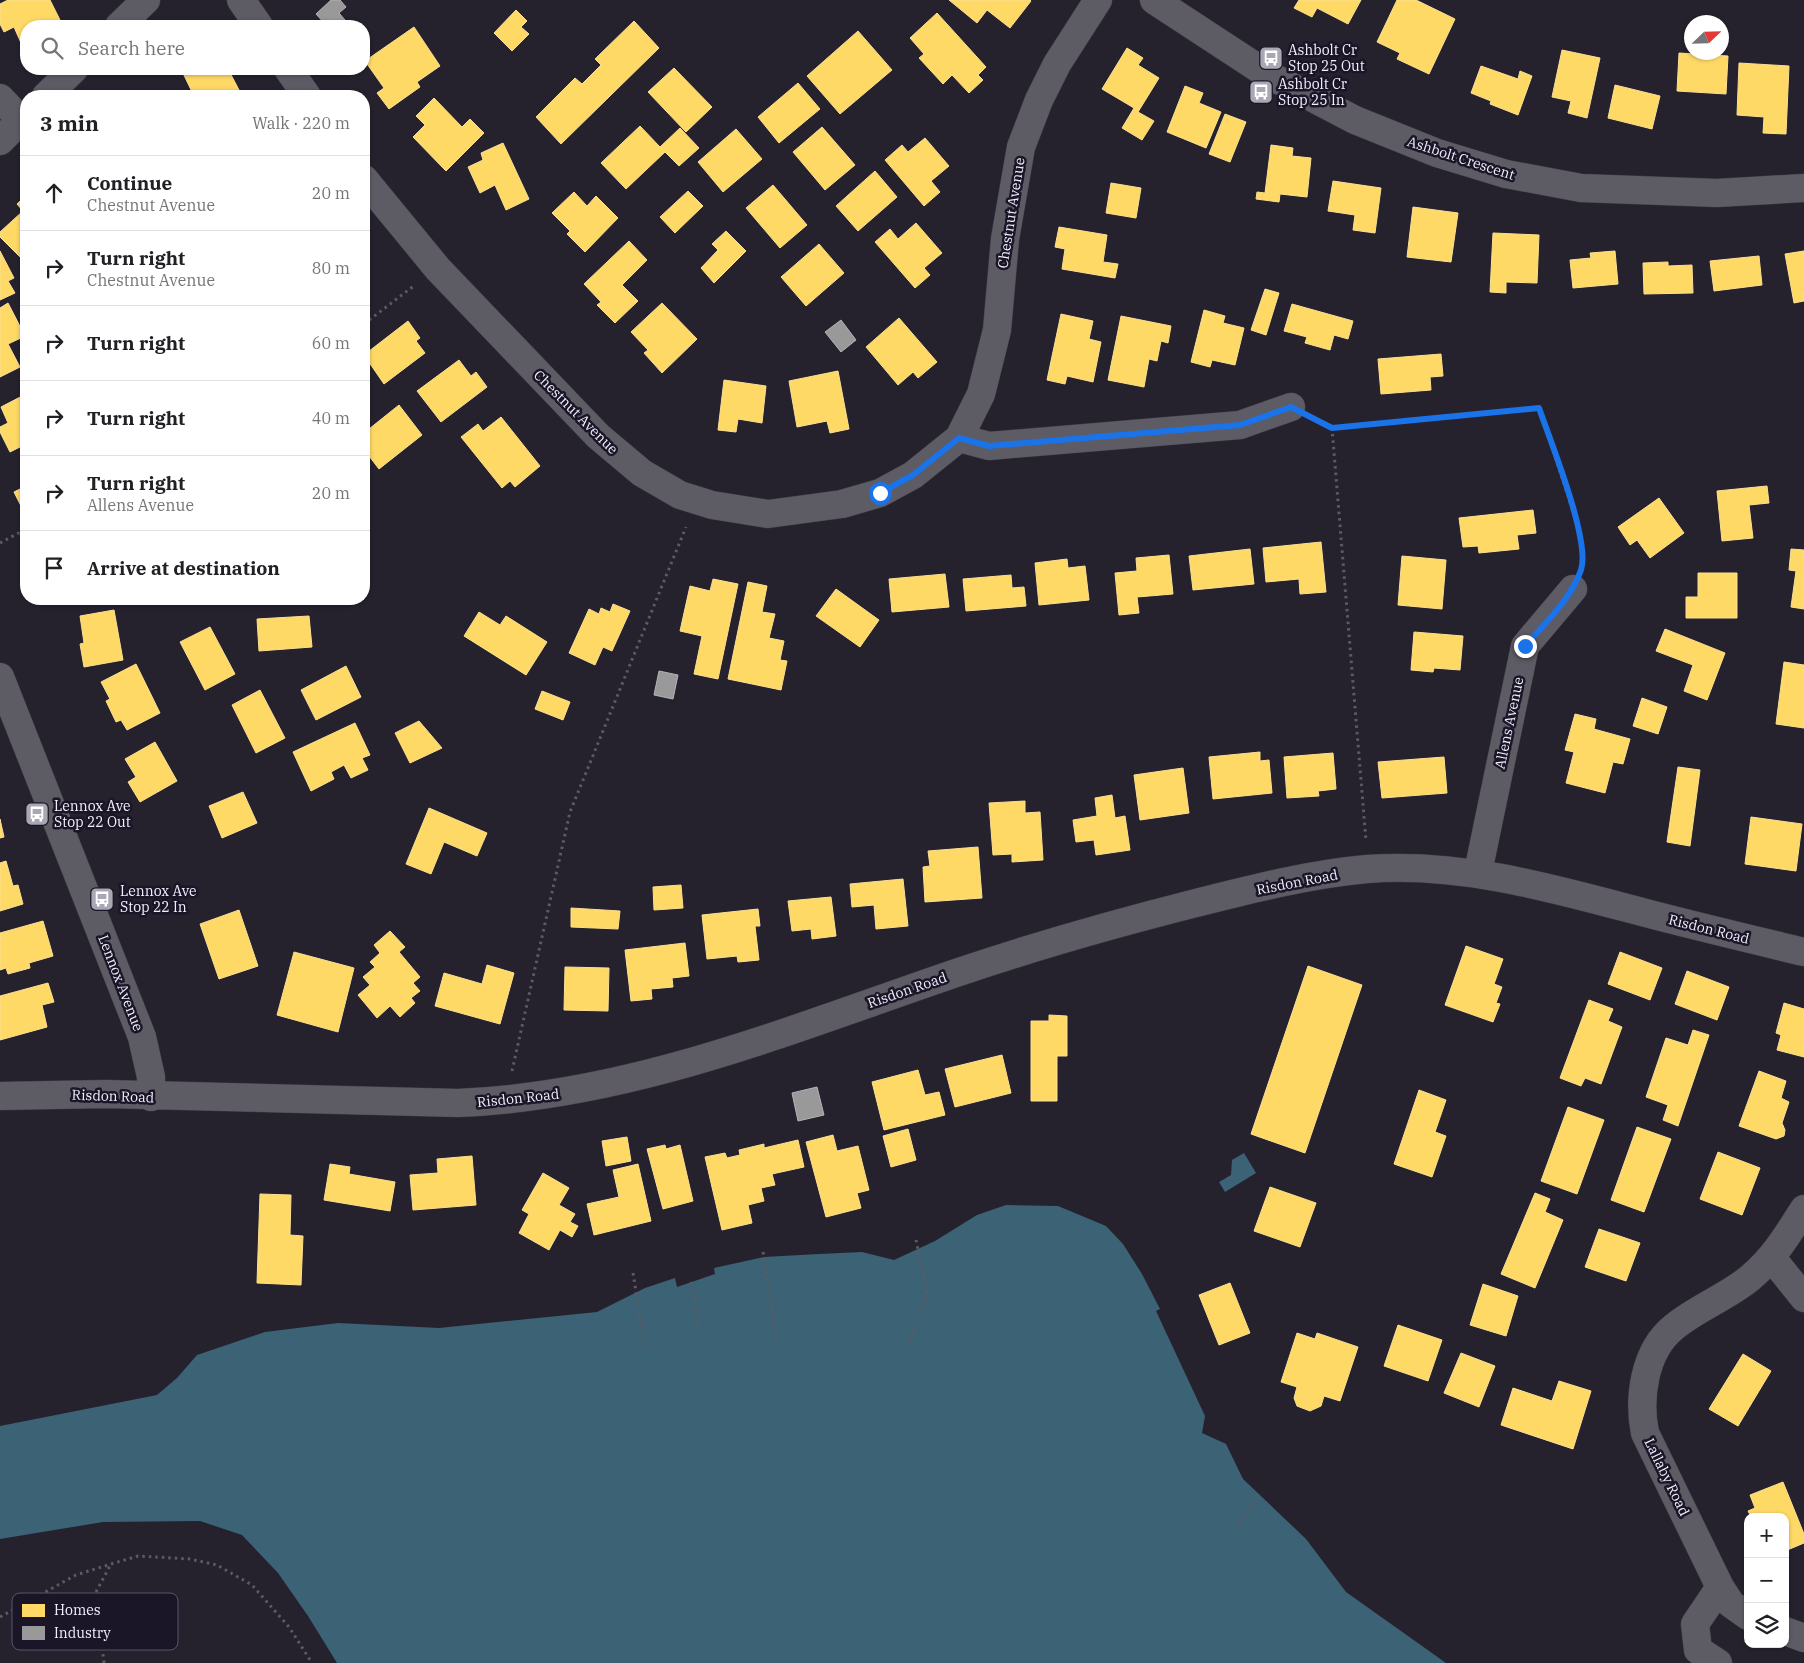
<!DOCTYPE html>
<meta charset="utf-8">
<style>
body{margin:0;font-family:"IBM Plex Serif",serif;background:#f2f2f2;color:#202124}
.controls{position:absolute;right:15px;bottom:15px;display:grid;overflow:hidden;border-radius:10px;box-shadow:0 1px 4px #0004}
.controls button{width:45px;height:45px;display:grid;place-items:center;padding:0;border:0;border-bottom:1px solid #e0e0e0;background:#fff;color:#202124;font:25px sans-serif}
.compass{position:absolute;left:1684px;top:15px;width:45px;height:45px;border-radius:50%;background:#fff;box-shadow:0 1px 4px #0004;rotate:67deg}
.stop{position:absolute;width:15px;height:15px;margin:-11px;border:4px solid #1a73e8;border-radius:50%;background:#fff}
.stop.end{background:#1a73e8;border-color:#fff;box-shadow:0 1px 5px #0008}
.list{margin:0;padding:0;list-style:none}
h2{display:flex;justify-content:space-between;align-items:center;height:65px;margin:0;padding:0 20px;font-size:21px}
h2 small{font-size:16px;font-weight:400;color:#757577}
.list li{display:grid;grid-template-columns:32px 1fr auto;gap:15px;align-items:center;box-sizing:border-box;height:75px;padding:0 20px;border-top:1px solid #e0e0e0}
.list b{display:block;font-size:19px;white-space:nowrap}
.list p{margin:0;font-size:16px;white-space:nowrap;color:#757577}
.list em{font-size:16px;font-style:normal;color:#757577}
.icon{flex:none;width:28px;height:28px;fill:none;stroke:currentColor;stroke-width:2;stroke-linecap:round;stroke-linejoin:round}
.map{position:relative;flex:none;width:1804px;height:1663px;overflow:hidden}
.search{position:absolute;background:#fff;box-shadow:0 1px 4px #0004;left:20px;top:20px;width:350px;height:55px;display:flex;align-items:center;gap:12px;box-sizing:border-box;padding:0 18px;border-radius:20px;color:#757577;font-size:19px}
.panel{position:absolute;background:#fff;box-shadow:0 1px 4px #0004;left:20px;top:90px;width:350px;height:515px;border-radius:20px}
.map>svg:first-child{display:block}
.water{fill:#3c6276}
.homes{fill:#ffd966;stroke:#fbe093}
.industry{fill:#999;stroke:#b4b3b7}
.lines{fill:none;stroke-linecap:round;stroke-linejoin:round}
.minor-casing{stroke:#403d47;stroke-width:29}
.path{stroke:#5c5a63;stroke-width:3;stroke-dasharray:2.5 4;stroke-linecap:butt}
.minor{stroke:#5d5b64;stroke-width:28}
.route{stroke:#1a73e8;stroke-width:6}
.labels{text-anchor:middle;stroke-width:5;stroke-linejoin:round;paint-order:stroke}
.poi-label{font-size:14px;fill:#f2effc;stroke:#1a1527;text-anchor:start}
.street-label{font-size:14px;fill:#f2effc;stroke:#1a1527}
.key{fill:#1a1527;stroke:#5b5667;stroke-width:1}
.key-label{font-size:14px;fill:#f2effc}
</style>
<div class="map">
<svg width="1804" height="1663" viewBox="0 0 1804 1663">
<rect width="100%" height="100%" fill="#25222d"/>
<!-- water -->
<path class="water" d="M1244 1153 1256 1173 1225 1192 1219 1182 1231 1175 1232 1160Z
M1006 1205 1058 1206 1106 1226 1123 1244 1142 1274 1160 1309 1156 1311 1205 1416 1202 1433 1226 1444 1243 1479 1306 1539 1346 1592 1446 1663H337L308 1616 278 1573 242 1535 200 1521 103 1522 0 1539V1426L157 1395 177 1378 197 1355 265 1332 338 1323 439 1328 597 1312 645 1288 675 1278 677 1287 715 1274 714 1268 764 1257 819 1254 862 1252 894 1260 935 1241 977 1215Z"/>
<!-- homes -->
<path class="homes" d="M8 0H50L62 24 57 26H26V40L21 43 14 27 4 32 0 24V4Z
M949 0H1030L1031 1 1010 28 987 10 977 23Z
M1299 0H1361L1348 24 1317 8 1312 17 1294 8Z
M1397 0H1416L1455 19 1429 74 1397 59 1400 53 1377 42Z
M516 10 527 21 521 27 529 34 512 51 494 33Z
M937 13 986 67 978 75 983 80 969 93 952 75 943 84 919 58 924 54 910 38Z
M634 21 659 48 561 144 536 117 575 78 582 84 601 65 595 59Z
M414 27 440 66 417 82 420 87 389 109 377 93 384 88 365 61Z
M858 31 892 70 840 114 807 76Z
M1127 48 1143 58 1138 65 1159 78 1138 112 1154 121 1142 140 1122 128 1134 108 1102 89Z
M1562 50 1600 58 1587 118 1568 113 1571 101 1552 97Z
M1679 53 1728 56 1726 94 1677 91Z
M1739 63 1789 66 1786 134 1763 133 1764 117 1737 115Z
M1481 66 1518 79 1520 71 1532 76 1518 115 1490 104 1491 101 1471 93Z
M674 68 712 107 686 132 648 92Z
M181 69H228L239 90 226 96H194Z
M798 83 820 109 779 143 758 117Z
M1615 85 1660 96 1652 129 1608 118Z
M1185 86 1203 93 1199 103 1221 112 1206 148 1167 132Z
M434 98 462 127 470 119 484 133 446 171 413 137 425 125 416 116Z
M1225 114 1246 122 1230 162 1209 154Z
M640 126 660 147 680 128 699 148 679 166 665 152 626 189 601 163Z
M822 127 855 165 825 190 793 152Z
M736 129 762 159 723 192 698 162Z
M925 138 949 166 931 181 940 192 924 206 885 160 902 145 908 152Z
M503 143 529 199 506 210 495 185 480 193 468 167 483 160 481 153Z
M1271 145 1293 148 1292 156 1311 158 1307 197 1280 194 1279 202 1256 199 1257 192 1265 193Z
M875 171 897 197 858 231 836 206Z
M1333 181 1381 188 1375 233 1353 230 1355 215 1328 211Z
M1111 183 1141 188 1136 218 1106 213Z
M773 185 807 225 780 248 746 208Z
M688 191 703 206 675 233 660 217Z
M574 192 587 206 596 196 618 218 585 252 567 234 570 231 552 213Z
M26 195V251L20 257 0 237V232L23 211 17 204Z
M1413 207 1458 213 1451 262 1407 257Z
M916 223 942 253 924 268 930 275 915 288 875 242 890 229 898 239Z
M1059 227 1107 235 1103 262 1118 264 1115 278 1062 269 1065 249 1055 247Z
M726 231 746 251 714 283 701 268 718 250 712 244Z
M1493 233 1539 235 1537 283 1506 282V293L1490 292Z
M629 241 647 260 622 285 638 301 615 323 597 305 601 302 584 284Z
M819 244 844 273 806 306 781 277Z
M0 251 14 278 8 281 15 293 0 300Z
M1615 251 1618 284 1573 288 1570 260 1591 258 1590 253Z
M1804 251V301L1794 303 1785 254Z
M1759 256 1762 285 1714 291 1710 261Z
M1668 262V266L1692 265 1693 293 1644 294 1643 263Z
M1265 289 1279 293 1266 335 1251 330Z
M8 303 25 336 8 344 20 367 0 377V308Z
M662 303 697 339 662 373 644 353 648 350 631 332Z
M1292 304 1353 321 1348 339 1334 335 1330 350 1305 343 1307 337 1284 331Z
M1204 310 1225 316 1223 323 1244 328 1235 365 1212 360 1210 367 1191 362Z
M1061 314 1093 321 1089 339 1101 342 1093 382 1067 376 1065 384 1047 380Z
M1121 316 1171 326 1168 343 1161 341 1157 361 1149 359 1144 387 1108 380Z
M899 318 937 362 918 378 913 372 898 385 866 347Z
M408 321 420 338 416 341 425 353 384 384 364 355Z
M1441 354 1443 376 1430 377 1431 390 1381 394 1378 359Z
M459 360 471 376 476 372 487 387 441 422 417 391Z
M838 371 849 429 830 433 827 421 797 427 789 381Z
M724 380 766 386 762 423 738 419 736 432 718 430Z
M26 394V444L10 452 0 432V427L8 423 1 407Z
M399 405 422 435 379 469 366 452 370 449 364 441V433Z
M501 417 540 466 515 487 510 481 502 488 461 437 478 424 483 431Z
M26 486V511L24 512 14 492Z
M1767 486 1769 503 1749 505 1753 538 1722 541 1717 491Z
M1659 498 1684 533 1650 558 1637 540 1630 545 1618 527Z
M1533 510 1536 533 1517 535 1519 549 1479 553 1478 546 1463 547 1459 518Z
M1321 542 1326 592 1300 594 1299 579 1266 582 1263 548Z
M1250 549 1254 584 1193 590 1189 556Z
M1791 549 1804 550V609L1791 607 1796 571 1789 570Z
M1169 555 1173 594 1137 597 1139 613 1119 615 1115 573 1137 571 1136 558Z
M1402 556 1446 560 1442 609 1398 605Z
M1067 559 1068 568 1085 566 1089 600 1039 605 1035 563Z
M1698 573H1737V618H1686V597H1698Z
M945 574 949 607 892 612 889 579Z
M1011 575 1012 588 1024 587 1026 606 966 611 963 579Z
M713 579 738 584 718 679 694 674 702 636 680 631 690 586 710 591Z
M748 582 767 586 762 612 775 614 769 638 784 641 780 660 787 661 781 690 728 679Z
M836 589 879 620 860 647 816 616Z
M613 604 630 611 612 651 603 647 595 665 569 653 589 609 599 614 601 608 610 612Z
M114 610 123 660 84 667 80 644 84 643 80 616Z
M479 612 500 625 506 616 547 642 526 675 464 636Z
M309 616 312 647 259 651 257 619Z
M210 627 235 674 205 690 180 642Z
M1665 629 1725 653 1707 700 1684 691 1693 665 1656 651Z
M1414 632 1463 636 1460 670 1434 668 1433 672 1411 670Z
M1784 662 1804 665V728L1776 724Z
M136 664 160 713 127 730 121 720 116 722 106 701 110 699 101 682Z
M346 666 361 697 316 720 301 690Z
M260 690 285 738 256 753 232 705Z
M542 691 570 702 563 720 535 709Z
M1642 698 1667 707 1658 734 1633 726Z
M1575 714 1596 719 1594 729 1630 739 1623 764 1613 762 1605 793 1566 783 1574 752 1565 750Z
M419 721 442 748 410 763 395 733Z
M355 723 370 755 362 758 368 770 351 778 344 765 331 772 334 779 311 791 293 752Z
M155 742 177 781 140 802 128 782 136 777 125 759Z
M1260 752V761L1269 760 1272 793 1213 799 1209 757Z
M1333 753 1336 789 1318 791 1319 796 1287 798 1284 757Z
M1444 757 1447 793 1382 798 1378 762Z
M1678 767 1700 770 1690 846 1667 842Z
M1183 768 1189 813 1140 820 1134 775Z
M243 792 257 823 222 838 209 806Z
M1112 795 1115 818 1125 816 1130 850 1096 855 1094 840 1076 842 1073 820 1097 816 1095 798Z
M1025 801V813L1040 812 1043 860 1012 862V854L993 855 989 803Z
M429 808 487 833 477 856 444 842 431 874 406 864Z
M1751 817 1802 824 1796 871 1745 864Z
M0 819 4 837 0 838Z
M978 847 982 898 925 902 923 867 930 866 928 851Z
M6 861 13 886 18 885 23 904 0 911V863Z
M903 879 908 926 876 929 874 905 852 907 850 884Z
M681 885 683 908 654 910 653 887Z
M831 897 836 936 812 939 811 929 792 931 788 901Z
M571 908 620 911 618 929 571 927Z
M758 909 760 926H755L759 960 738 962 737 956 707 959 702 915Z
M239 910 258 966 219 979 200 924Z
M43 921 53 956 29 963 30 968 8 974 6 968 0 970V933Z
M390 931 405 947 399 952 420 977 413 983 420 991 411 998 415 1003 400 1017 390 1006 377 1018 358 995 370 985 363 977 375 967 370 962 380 953 374 945Z
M685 943 689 976 672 978 673 987 651 989 652 999 631 1001 625 950Z
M1466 946 1503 959 1494 984 1502 987 1496 1003 1500 1004 1493 1022 1445 1005Z
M294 952 354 968 338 1032 277 1015Z
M1620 952 1662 968 1650 1000 1608 984Z
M487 965 514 973 500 1024 435 1006 444 973 482 984Z
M1308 966 1362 985 1305 1153 1251 1134Z
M565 967 609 968 608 1011 564 1010Z
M1687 971 1729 987 1717 1020 1675 1004Z
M48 983 54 1002 42 1005 47 1027 0 1040V996Z
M1589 1000 1613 1009 1608 1021 1622 1027 1601 1084 1585 1078 1581 1086 1560 1078Z
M1784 1003 1804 1009V1057L1777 1050 1781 1035 1776 1033Z
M1049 1015 1067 1016V1056H1057V1101H1031V1021H1049Z
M1693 1030 1709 1035 1678 1126 1663 1120 1668 1105 1646 1097 1666 1038 1688 1045Z
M1002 1055 1011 1093 955 1107 945 1069Z
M918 1070 925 1095 939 1092 945 1115 884 1130 872 1082Z
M1759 1071 1786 1081 1781 1098 1789 1102 1782 1123 1785 1130 1784 1136 1776 1139 1739 1126Z
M1419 1090 1446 1100 1435 1132 1446 1136 1432 1177 1394 1164Z
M1568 1107 1604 1120 1577 1194 1541 1181Z
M1637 1127 1671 1139 1644 1212 1611 1200Z
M908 1129 916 1160 891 1167 883 1136Z
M833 1135 837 1151 858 1146 869 1190 857 1193 861 1208 826 1217 806 1142Z
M627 1137 631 1161 606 1166 602 1141Z
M798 1140 804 1167 772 1174 775 1185 761 1188 764 1201 748 1205 752 1223 722 1230 705 1157 725 1153 727 1158 740 1155 739 1150 764 1144V1148Z
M665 1145 666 1149 680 1145 693 1201 663 1209 647 1149Z
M1718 1152 1760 1168 1742 1215 1700 1199Z
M472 1156 476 1205 413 1210 410 1175 438 1173 437 1159Z
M330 1164 350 1167 349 1174 395 1182 390 1211 324 1200Z
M638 1164 651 1221 594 1235 587 1204 619 1197 613 1170Z
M543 1173 569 1188 559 1205 575 1214 570 1222 578 1226 572 1237 560 1230 549 1250 519 1233 529 1214 522 1210Z
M1270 1187 1316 1203 1300 1247 1254 1231Z
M1535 1193 1550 1199 1545 1212 1563 1220 1535 1288 1501 1274Z
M260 1194 291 1195 290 1235 303 1236 301 1285 257 1283Z
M1599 1229 1640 1243 1626 1281 1585 1267Z
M1230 1283 1250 1333 1219 1345 1199 1295Z
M1483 1284 1518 1296 1506 1336 1470 1325Z
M1398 1325 1442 1340 1428 1381 1384 1366Z
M1297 1333 1315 1339 1317 1333 1358 1347 1340 1401 1324 1396 1321 1406 1310 1411 1297 1406 1294 1398 1297 1387 1281 1382Z
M1461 1353 1495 1366 1479 1407 1444 1393Z
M1743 1354 1771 1371 1738 1426 1709 1409Z
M1559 1381 1591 1391 1573 1449 1501 1425 1513 1388 1552 1401Z
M1783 1482 1804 1534V1543L1785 1551V1517H1751L1748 1511 1755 1508 1750 1495Z"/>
<!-- industry -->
<path class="industry" d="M331 0H340L346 7 339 13 345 20 338 26H327L316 14Z
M841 320 856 340 841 352 825 332Z
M659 671 678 675 673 699 654 695Z
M817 1087 824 1115 798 1121 792 1093Z"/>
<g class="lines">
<!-- minor casing -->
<g class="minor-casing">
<path id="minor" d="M241 0 259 26
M1154 0 1267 74 1355 120 1437 153 1506 174 1581 188 1717 193 1804 188
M119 26 146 0
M288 69 307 96
M46 96 74 69
M0 98 21 120
M0 141 26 115
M364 179 438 269 598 436 642 473 680 495 712 505 768 514 842 504 880 493 913 475 959 438 989 446 1240 425 1291 407
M959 438 981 394 997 330 1005 239 1021 147 1039 100 1057 64 1098 0
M0 677 142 1037 151 1077V1097
M1478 872 1525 646 1573 589
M0 1096 106 1094 458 1103C634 1096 796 1027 962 971 1039 945 1117 923 1196 903 1252 889 1310 874 1367 869 1461 862 1552 888 1642 912 1695 926 1750 939 1804 952
M1772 1258 1804 1298
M1748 1616 1731 1604 1720 1587 1645 1433C1638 1398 1644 1351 1674 1327 1697 1308 1727 1297 1750 1278 1774 1258 1788 1234 1804 1209
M1785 1631 1804 1638
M1718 1663 1698 1650 1695 1624 1720 1587"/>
</g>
<!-- path -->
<path class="path" d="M364 324 415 285
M1314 419 1332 428 1366 841
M1332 428 1539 408 1580 533 1582 563
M0 543 26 529
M512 1071 570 812 686 527
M763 1252 776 1337
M633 1273 645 1349
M691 1282 699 1331
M909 1342 927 1294 916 1240
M1238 1527 1259 1494
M29 1602 97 1608
M0 1617 76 1575 111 1564 138 1556 190 1559 217 1565 252 1585 289 1627 312 1663
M104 1663 96 1592 111 1564"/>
<!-- minor -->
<use href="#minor" class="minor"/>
</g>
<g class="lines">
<!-- route -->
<path class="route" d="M880 493 913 475 959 438 989 446 1240 425 1291 407 1332 428 1539 408C1550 440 1591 541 1581 570 1571 599 1545 623 1525 646"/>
</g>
<!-- icons -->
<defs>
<g id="bus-square" transform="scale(1.25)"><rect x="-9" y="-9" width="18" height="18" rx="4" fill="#aaa7b4" stroke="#1a1527"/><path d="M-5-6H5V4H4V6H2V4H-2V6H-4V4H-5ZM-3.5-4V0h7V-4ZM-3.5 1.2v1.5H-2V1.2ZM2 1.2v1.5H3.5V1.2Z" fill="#fff"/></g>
</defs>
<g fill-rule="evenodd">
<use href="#bus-square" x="1271" y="58"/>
<use href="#bus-square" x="1261" y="92"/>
<use href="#bus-square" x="37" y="814"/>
<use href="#bus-square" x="102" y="899"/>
</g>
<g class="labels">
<!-- poi labels -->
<g class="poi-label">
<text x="1288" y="55">Ashbolt Cr<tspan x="1288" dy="16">Stop 25 Out</tspan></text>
<text x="1278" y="89">Ashbolt Cr<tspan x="1278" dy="16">Stop 25 In</tspan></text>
<text x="54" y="811">Lennox Ave<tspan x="54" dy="16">Stop 22 Out</tspan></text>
<text x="120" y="896">Lennox Ave<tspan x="120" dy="16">Stop 22 In</tspan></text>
</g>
<!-- street labels -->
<g class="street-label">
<text transform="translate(1461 158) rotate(18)" y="5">Ashbolt Crescent</text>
<text transform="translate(1011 213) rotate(-81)" y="5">Chestnut Avenue</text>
<text transform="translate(576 412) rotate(45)" y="5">Chestnut Avenue</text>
<text transform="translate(1509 723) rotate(-78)" y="5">Allens Avenue</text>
<text transform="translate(1297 882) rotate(-11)" y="5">Risdon Road</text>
<text transform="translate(1709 929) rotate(14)" y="5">Risdon Road</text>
<text transform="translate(121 983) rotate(69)" y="5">Lennox Avenue</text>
<text transform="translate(907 990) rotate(-19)" y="5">Risdon Road</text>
<text transform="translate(113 1096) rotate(2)" y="5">Risdon Road</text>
<text transform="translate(518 1098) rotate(-6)" y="5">Risdon Road</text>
<text transform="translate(1667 1477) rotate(64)" y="5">Lallaby Road</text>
</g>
</g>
<!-- legend -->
<rect x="12" y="1593" width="166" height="57" rx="8" class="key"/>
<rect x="22" y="1604" width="23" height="13" fill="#ffd966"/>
<rect x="22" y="1626" width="23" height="14" fill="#999"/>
<g class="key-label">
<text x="54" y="1615">Homes</text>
<text x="54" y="1638">Industry</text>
</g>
</svg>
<div class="controls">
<button>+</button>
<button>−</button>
<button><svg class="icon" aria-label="layers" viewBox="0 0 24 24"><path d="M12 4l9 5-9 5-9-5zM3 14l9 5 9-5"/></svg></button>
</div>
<svg class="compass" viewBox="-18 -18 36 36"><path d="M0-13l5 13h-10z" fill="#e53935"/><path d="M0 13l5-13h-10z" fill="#757577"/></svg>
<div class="stop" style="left:880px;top:493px"></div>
<div class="stop end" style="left:1525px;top:646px"></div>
<div class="search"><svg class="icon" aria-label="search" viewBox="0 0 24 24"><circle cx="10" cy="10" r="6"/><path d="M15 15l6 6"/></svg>Search here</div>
<section class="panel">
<h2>3 min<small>Walk · 220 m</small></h2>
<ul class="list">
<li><svg class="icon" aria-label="ahead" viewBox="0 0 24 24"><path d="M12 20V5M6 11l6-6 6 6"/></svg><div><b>Continue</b><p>Chestnut Avenue</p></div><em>20 m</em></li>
<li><svg class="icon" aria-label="right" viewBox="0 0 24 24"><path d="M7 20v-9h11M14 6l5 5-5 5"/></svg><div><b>Turn right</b><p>Chestnut Avenue</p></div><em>80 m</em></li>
<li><svg class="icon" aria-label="right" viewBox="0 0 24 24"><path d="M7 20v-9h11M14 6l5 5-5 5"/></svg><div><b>Turn right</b></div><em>60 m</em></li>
<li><svg class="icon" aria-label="right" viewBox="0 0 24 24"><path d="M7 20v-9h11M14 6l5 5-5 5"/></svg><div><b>Turn right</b></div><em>40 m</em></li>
<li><svg class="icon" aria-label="right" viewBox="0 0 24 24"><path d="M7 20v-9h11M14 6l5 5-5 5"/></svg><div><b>Turn right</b><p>Allens Avenue</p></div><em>20 m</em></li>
<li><svg class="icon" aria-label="arrive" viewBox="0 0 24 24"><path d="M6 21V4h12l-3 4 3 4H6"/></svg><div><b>Arrive at destination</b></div></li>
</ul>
</section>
</div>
